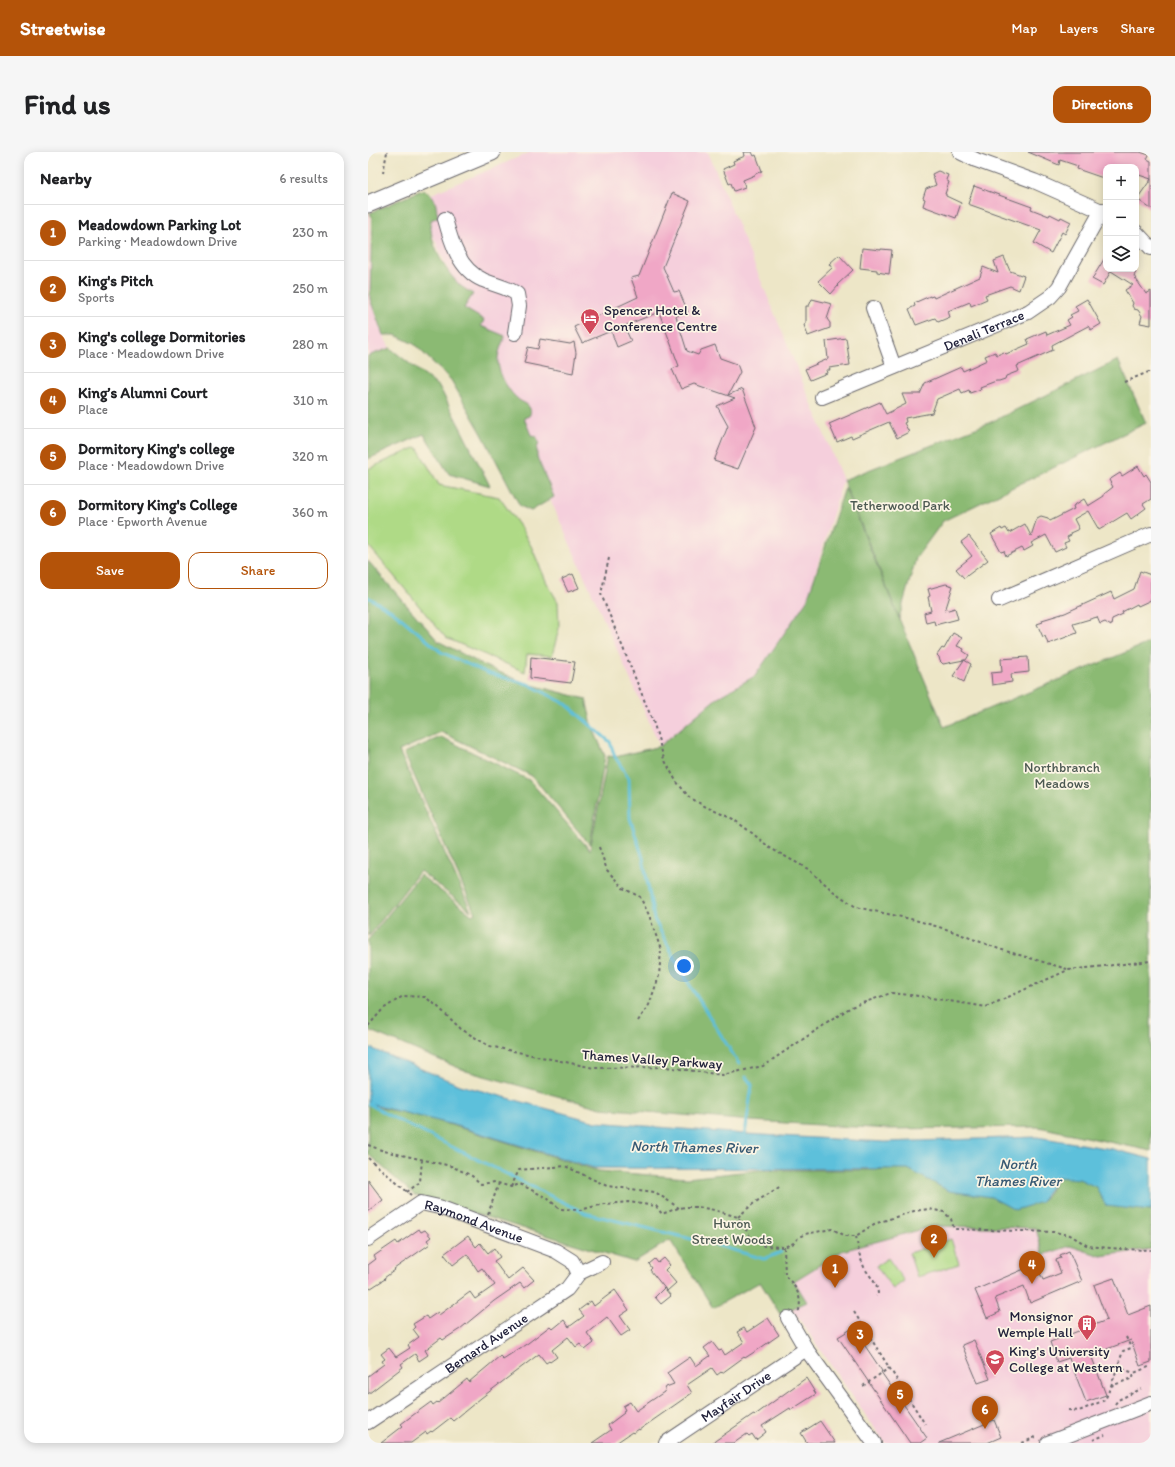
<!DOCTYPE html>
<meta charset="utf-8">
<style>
body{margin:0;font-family:Itim,sans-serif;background:#f6f6f6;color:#202124}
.controls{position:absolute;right:12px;top:12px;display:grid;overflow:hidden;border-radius:8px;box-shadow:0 2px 10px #0003}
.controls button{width:36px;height:36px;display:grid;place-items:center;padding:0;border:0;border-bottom:1px solid #e0e0e0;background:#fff;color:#202124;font:20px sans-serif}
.you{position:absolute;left:316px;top:814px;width:14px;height:14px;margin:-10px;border:3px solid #fff;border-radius:50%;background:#1a73e8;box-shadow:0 0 0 6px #1a73e833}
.badge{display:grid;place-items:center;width:26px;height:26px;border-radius:50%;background:#b45309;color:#fff;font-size:13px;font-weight:700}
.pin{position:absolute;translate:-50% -33px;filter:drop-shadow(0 1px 2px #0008)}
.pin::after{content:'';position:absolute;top:21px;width:14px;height:12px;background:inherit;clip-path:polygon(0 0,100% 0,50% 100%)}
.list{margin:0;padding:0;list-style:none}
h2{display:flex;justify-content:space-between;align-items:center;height:52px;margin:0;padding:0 16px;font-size:17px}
h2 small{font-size:13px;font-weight:400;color:#757577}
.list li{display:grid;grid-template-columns:26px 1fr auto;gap:12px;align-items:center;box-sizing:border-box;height:56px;padding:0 16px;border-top:1px solid #e0e0e0}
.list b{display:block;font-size:15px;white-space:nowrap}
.list p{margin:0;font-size:13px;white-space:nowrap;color:#757577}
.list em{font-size:13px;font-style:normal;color:#757577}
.actions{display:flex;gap:8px;padding:12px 16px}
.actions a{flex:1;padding:9px 0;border:1px solid #b45309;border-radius:12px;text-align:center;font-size:14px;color:#b45309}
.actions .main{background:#b45309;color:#fff}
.icon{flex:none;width:22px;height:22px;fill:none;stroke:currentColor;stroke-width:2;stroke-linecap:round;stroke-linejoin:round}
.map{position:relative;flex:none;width:783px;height:1291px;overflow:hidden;border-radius:12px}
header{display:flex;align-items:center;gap:24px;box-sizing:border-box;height:56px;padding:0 20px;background:#b45309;color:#fff}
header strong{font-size:19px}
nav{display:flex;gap:22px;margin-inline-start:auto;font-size:14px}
.intro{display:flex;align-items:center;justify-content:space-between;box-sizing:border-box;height:96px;padding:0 24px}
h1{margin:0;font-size:28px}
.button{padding:10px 18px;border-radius:12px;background:#b45309;color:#fff;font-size:14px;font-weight:700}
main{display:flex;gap:24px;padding:0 24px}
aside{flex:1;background:#fff;border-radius:12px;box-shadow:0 2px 10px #0003}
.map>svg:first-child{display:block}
.built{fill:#f5cfdc}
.green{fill:#afda86;stroke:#687e60}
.forest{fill:#8bba73;stroke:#566e57}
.water{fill:#5dc0db;stroke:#40718b}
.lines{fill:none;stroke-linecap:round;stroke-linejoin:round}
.stream{stroke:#5dc0db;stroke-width:3}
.building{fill:#f0a7c6}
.minor-casing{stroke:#69676c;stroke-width:16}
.major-casing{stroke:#69676c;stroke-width:19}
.path{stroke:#69676c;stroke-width:2;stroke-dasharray:3 3;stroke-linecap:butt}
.minor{stroke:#fff;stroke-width:14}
.major{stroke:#fff;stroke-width:17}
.labels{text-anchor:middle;stroke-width:3.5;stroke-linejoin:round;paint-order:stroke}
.poi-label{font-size:14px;fill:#22223b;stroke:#fcf5e5;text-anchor:start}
.street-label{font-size:14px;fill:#22223b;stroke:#fcf5e5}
.park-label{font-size:14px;fill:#4c5952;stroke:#fcf5e5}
.water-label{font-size:15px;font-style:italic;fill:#375973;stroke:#fcf5e5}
</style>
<header>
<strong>Streetwise</strong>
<nav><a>Map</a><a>Layers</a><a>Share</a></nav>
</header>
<div class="intro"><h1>Find us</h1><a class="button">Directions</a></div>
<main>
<aside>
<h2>Nearby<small>6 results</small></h2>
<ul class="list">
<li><span class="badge">1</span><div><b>Meadowdown Parking Lot</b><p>Parking · Meadowdown Drive</p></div><em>230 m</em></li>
<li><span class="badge">2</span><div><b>King's Pitch</b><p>Sports</p></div><em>250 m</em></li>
<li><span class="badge">3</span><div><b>King's college Dormitories</b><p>Place · Meadowdown Drive</p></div><em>280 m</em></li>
<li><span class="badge">4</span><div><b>King’s Alumni Court</b><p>Place</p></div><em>310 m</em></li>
<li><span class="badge">5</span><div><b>Dormitory King's college</b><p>Place · Meadowdown Drive</p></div><em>320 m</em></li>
<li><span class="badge">6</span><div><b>Dormitory King's College</b><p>Place · Epworth Avenue</p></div><em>360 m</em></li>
</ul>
<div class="actions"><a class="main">Save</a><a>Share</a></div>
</aside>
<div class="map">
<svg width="783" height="1291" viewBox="0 0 783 1291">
<rect width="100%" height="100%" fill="#fcf5e5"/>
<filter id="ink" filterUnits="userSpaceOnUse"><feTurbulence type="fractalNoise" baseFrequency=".025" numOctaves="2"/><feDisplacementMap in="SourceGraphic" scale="8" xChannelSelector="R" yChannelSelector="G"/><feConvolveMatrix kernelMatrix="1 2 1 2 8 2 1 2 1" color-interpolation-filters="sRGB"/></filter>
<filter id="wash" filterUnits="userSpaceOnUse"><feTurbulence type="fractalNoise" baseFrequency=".012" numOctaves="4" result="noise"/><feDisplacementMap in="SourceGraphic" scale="16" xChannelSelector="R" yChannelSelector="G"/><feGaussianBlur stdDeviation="0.9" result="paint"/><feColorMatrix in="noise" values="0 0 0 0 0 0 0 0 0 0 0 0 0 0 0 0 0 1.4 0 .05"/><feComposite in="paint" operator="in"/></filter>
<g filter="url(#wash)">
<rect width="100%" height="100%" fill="#ede6c7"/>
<!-- built -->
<path class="built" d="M163 0H340L475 328 439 448 387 524 350 545 292 594 49 48Z
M2 61V147L15 183 22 196 0 204V62Z
M566 1074 668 1076 675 1103 702 1094 733 1104 783 1097V1291H517L424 1157 439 1150 426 1129 474 1099Z"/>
<!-- green -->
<path class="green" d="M49 295 71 333 131 345 151 373 163 394 179 431 190 450 191 476 184 504 159 502 157 520 78 486 0 393V317Z
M583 1087 591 1112 549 1125 541 1101Z
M520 1106 536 1129 525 1137 508 1114Z"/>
<!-- forest -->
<path class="forest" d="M54 38C69 42 67 51 70 65L63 68C61 89 73 112 87 128 91 134 99 138 105 142L96 156 116 168 113 174 137 184C134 192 129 202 130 211 132 225 141 240 151 248 155 251 159 251 161 255 163 258 163 261 161 264L156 266 163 283 168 284 171 290 169 297V305L186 345 163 359 152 354 113 280 83 228 46 192 27 183H15L2 147 4 65 2 61Z
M22 196 72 236 122 334 81 322 56 282 0 307V204Z
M750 208 778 271 575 369 548 406 531 466 475 328 623 270Z
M477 336 576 575 783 490V999L671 975 521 977 383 969 233 956 98 919 0 878V788L52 723 104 763 107 761 36 601 73 585 161 628 222 698 240 604 247 605 292 594 350 545 387 524 439 448Z
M0 409 70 489 121 516 160 532 218 547 224 574 237 604 222 693 164 624 73 580 31 599 103 759 52 719 1 784 0 774Z
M0 952 6 955 34 960 67 968 231 1019 319 1026 391 1018H508L543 1012 626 1041 651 1054 678 1045 692 1022 706 1023 783 1055V1097L733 1104 702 1094 675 1103 668 1076 566 1074 474 1099 426 1129 439 1150 412 1162 392 1130 345 1156 302 1088 266 1110 46 1043 0 1002Z"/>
<!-- water -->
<path class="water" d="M0 895 92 933 228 970 377 982 517 990 669 985 744 997 783 1007V1059L738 1054 728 1035 711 1027 689 1025 673 1050 647 1058 623 1045 581 1039 540 1017 226 1016 82 972 1 952 0 951Z"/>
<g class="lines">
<!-- stream -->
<path class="stream" d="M0 445 27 461 73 500 119 521 160 532 198 552 242 590 247 605 261 626 262 666 275 706 286 767 318 827 371 912
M1 952 18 962 217 1061 348 1093 396 1107 413 1100
M377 982 384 933 378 925"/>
</g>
<g id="blocks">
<!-- building -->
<path class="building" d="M376 0H384L386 4 388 3 394 19 387 22V23L375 28 377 35 366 39 363 31 361 32 355 17 366 12 365 9 377 4Z
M660 0H772L781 3 779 7 783 9V57L769 47 783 27 768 22V15H738V27L709 17 710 14 692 8 691 13Z
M570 19 580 23 578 28 581 30 577 42H578V44L593 51 588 66 555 54 557 47 555 46 558 37 568 33 564 22Z
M606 34 664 55 663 57 681 64 682 62 692 67 693 65 703 70 697 82 694 80 683 101 666 91 673 78 600 52Z
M304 41 322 49 295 115 306 140 311 139 320 160 308 164 319 199 330 203 333 198 347 193 352 206 369 212 372 220 360 243 374 237 388 275 370 317 346 309 360 274 349 254 367 246 326 232 313 237 304 217 311 214 291 160 256 174 263 189 249 195 243 179 214 191 206 175 270 145 263 126 271 124Z
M494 96 513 98V97L524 98 521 122 509 120V118L492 116Z
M471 103 485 118 469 133 470 134 463 142 450 129 464 116 461 112Z
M738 104V117H763L768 120 766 124 778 142 783 139V173L772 171 774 164 770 158 766 157 764 154 765 151 757 138 765 133 743 119 735 133 724 127Z
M636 105 642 119 656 124 651 138 642 134 617 143 619 147 603 154 602 150 580 159 582 165 570 170 567 166 548 173 541 157 547 154 546 151 562 144V145L565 144 566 146 612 125 615 115 630 121 626 109Z
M444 147 464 152 459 167 462 171V176L440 184 436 173 438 172V154H441Z
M719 147 733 172 723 178 720 174 684 193 685 198 649 214 651 219 638 224 637 227 631 229H628L612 235 613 237 602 241 601 238 594 241 592 237 569 247 564 261 537 266 538 270 536 271 541 280 529 286 521 270 484 286 483 284 469 290 461 272 512 250 518 262 538 252 534 242H552L557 231 593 215 595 219 619 208 617 204 627 200 629 203 636 200 638 202 661 192 659 187 678 179 679 183 702 173 699 168 704 165 702 163 710 159 707 154Z
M478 186 482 213 461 216 462 218H458L459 221 442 228 437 217 460 207 458 189Z
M172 187 202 192 206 190 208 201 205 221 156 211 160 195 170 197Z
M770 314 776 324 778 322 783 330V347L775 352 778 356 763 367 759 361 731 378 720 359 706 367 711 377 702 381 703 383 699 385 701 389 696 391 698 395 687 400 678 383 663 391 665 394 656 399 654 396 638 404 636 399 633 400 623 382 633 376 634 378 638 376 641 381 657 372 663 384 669 366 673 364 680 366 682 369 706 357 705 354 716 347 720 354 736 344V342L745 335 741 328 752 321 754 324Z
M601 384 620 408 596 426 588 417 604 404 593 390Z
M772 419 783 423V448L770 454 769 452 754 460 755 462 744 467 743 474 737 470 732 472 729 465 705 472 709 481 680 492 677 484 675 485 669 472 675 470 674 468 697 461 743 440 746 447 766 437Z
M205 422 211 436 200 440 194 427Z
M578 432 585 434 577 459 587 456 590 467 567 473 566 469 558 471 556 461 563 459 560 445 562 444 560 437Z
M585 481 594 486 589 494 596 497 595 499 601 503 598 508H596L603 512 596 530 585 524 596 508 575 512 572 509 571 505 569 503 574 496 576 497Z
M163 505 207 510 203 531 162 526Z
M660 505 661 520 643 522 644 530 624 533 623 521 634 520 633 507Z
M0 1028 15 1048 0 1060Z
M51 1077 53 1080 57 1078 63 1085 59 1088 62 1092 26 1117 27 1118 16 1126 17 1127 0 1138V1113L8 1107 6 1104 28 1089 30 1092Z
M100 1084 108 1095 112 1091 120 1101 126 1096 132 1105 126 1109 140 1128 155 1116 166 1128 156 1136 152 1131 126 1149 92 1177 75 1188 73 1186 57 1198 60 1203 51 1209 47 1202 33 1212 35 1215 0 1242V1224L16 1212 14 1209 17 1207 13 1202 21 1196 28 1205 42 1196 40 1193 51 1185 45 1177 47 1175 45 1172 58 1164 60 1167 70 1160 71 1163 102 1140 107 1147 127 1133 114 1116 110 1119 99 1102 85 1113 76 1102Z
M701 1099 714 1129 662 1151 656 1134 627 1146 632 1160 619 1166 607 1138 668 1112 675 1128 693 1121 688 1108 693 1106 692 1103Z
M296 1106 302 1113 297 1118 308 1131 299 1139 282 1118 284 1116 281 1112 287 1107 290 1111Z
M746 1126 760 1163 783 1154V1210L772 1214 763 1188 723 1203 738 1243 718 1250 701 1206 689 1210 682 1190 739 1168 726 1133Z
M296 1136 303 1144 293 1152 287 1145Z
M247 1138 261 1158 252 1164 262 1178 253 1184 239 1165 219 1181 226 1191 217 1198 212 1192 208 1195 200 1185 184 1198 189 1205 182 1210 181 1209 178 1211 171 1202 113 1246 85 1269 82 1266 64 1280 63 1279 59 1282 58 1280 43 1291H13L35 1274 33 1272 41 1266 63 1250 65 1253 69 1250 70 1251 99 1227 101 1230 132 1204 135 1207 160 1191 182 1174 185 1177 196 1168 201 1175 216 1164 211 1158 223 1149 226 1154Z
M400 1166 411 1183 391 1197 377 1206 376 1205 354 1221 353 1220 349 1223 344 1216 319 1233 324 1241 271 1278V1277L265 1281 264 1280 248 1291H224L243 1278 240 1273 256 1261 255 1259 257 1258 255 1254 262 1250 268 1259 296 1240 298 1235 306 1232 299 1221 322 1205 328 1214 342 1204 336 1196 344 1190 351 1199 354 1198 357 1203 376 1190 369 1180 376 1176 379 1180Z
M485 1176 514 1219 513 1220 559 1286 552 1291H542L470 1185Z
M606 1188 622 1227 610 1231 594 1193Z
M438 1226 448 1242 423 1258 422 1256 394 1274 398 1280 388 1288 384 1282 381 1284 379 1282 366 1291H344L384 1263 386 1262 387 1263Z
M626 1268 633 1285 619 1291H571Z
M452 1269 467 1291H439L433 1281Z"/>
</g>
</g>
<g filter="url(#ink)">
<use href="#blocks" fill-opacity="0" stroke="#69676c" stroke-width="1"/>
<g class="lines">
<!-- minor casing -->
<g class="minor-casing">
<g id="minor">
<path d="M592 0 608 8 666 29 738 61"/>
<path d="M77 67C83 89 91 118 115 128 126 133 139 135 149 142L151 154 147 181"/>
<path d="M768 80 783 96"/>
<path d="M505 156 526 215"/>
<path id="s1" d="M454 245 660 160 682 145 691 135 734 58"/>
<path d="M631 448 783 382"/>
<path id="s2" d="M0 1087 53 1051 71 1055 188 1099 204 1109 211 1121"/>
<path d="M420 1166 438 1197 506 1291"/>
<path id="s3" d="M0 1270 199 1137 211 1121 234 1110"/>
<path id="s4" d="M298 1291 438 1197"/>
<path d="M680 1291 783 1251"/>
</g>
</g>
<!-- major casing -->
<g class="major-casing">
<path id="major" d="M0 52 124 0"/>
</g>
<!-- path -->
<path class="path" d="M15 21 19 0
M756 230 783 219
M241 406 233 442 286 572 296 607 308 629 321 645 338 655 365 667 384 681 402 696 440 717 465 739 488 755 547 768 581 778 631 797 699 817
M231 695 239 718 255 736 272 745 281 763 293 798 291 824 281 853 270 869
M0 874 15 857 35 844 57 845 69 854 93 877 121 894 226 916 298 915 354 923 395 914 483 855 523 841 551 844 618 855 700 818 783 809
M0 993 16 999 83 1014 104 1024 113 1032 127 1030 143 1035 152 1032 179 1046 192 1057 212 1058 236 1052 260 1050 288 1054 294 1062C300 1060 306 1057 312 1056 332 1052 352 1060 370 1065L382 1084 396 1094 416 1095 426 1091 431 1085 437 1082 464 1077 478 1084H488L506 1072 546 1059 561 1057 576 1060 583 1067 586 1077 686 1080 702 1083 720 1094 753 1097 783 1098
M0 1006 43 1043
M143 1035 151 1018 197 1014 239 1034 287 1040 311 1056
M39 1040 52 1030 54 1008
M120 1062 131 1031
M370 1065 386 1051 413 1034
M488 1084C490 1095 491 1104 496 1115 501 1124 510 1131 510 1143L508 1144
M416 1095 417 1124C428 1134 434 1144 431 1158L429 1160
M486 1160 557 1272
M758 1185 763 1196
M749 1215 766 1221
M495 1234 521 1216
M743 1234 755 1199 766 1195
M747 1252 750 1248 773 1237
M700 1258 711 1259 737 1248 743 1234 765 1226 766 1221 783 1214
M725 1288 737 1283
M654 1291 670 1284"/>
<!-- minor -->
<use href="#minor" class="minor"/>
<!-- major -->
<use href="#major" class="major"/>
</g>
</g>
<!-- icons -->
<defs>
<g id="hotel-pin" transform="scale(1)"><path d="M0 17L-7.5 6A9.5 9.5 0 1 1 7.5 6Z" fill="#d1495b" stroke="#fcf5e5"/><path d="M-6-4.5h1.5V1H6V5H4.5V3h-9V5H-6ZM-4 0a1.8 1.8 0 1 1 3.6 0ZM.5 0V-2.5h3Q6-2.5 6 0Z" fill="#fff"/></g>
<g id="building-pin" transform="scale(1)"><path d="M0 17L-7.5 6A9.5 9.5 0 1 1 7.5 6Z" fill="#d1495b" stroke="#fcf5e5"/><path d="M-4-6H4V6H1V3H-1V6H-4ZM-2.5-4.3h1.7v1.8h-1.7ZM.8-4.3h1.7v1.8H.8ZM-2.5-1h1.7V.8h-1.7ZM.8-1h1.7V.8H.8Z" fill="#fff"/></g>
<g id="university-pin" transform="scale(1)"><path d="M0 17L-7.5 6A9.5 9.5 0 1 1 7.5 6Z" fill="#d1495b" stroke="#fcf5e5"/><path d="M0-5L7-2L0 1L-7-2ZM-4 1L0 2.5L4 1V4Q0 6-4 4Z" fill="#fff"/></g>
</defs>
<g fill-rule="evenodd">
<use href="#hotel-pin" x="222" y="166"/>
<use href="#building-pin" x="719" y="1172"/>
<use href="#university-pin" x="627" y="1207"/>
</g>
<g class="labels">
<!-- poi labels -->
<g class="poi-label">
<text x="236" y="163">Spencer Hotel &amp;<tspan x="236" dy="16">Conference Centre</tspan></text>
<text x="705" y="1169" text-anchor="end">Monsignor<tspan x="705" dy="16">Wemple Hall</tspan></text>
<text x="641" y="1204">King's University<tspan x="641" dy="16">College at Western</tspan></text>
</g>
<!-- street labels -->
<g class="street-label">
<text dy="5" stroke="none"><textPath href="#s1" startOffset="175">Denali Terrace</textPath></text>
<text transform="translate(284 907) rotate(4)" y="5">Thames Valley Parkway</text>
<text dy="5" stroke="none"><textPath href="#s2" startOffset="120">Raymond Avenue</textPath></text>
<text dy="5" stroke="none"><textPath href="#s3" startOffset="142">Bernard Avenue</textPath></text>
<text dy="5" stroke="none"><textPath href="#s4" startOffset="84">Mayfair Drive</textPath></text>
</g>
<!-- park labels -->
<g class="park-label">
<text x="532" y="358">Tetherwood Park</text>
<text x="694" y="620">Northbranch<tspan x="694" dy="16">Meadows</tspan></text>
<text x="364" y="1076">Huron<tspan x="364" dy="16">Street Woods</tspan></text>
</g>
<!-- water labels -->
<g class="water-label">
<text transform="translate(326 995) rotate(1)" y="5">North Thames River</text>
<text x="650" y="1017">North<tspan x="650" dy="17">Thames River</tspan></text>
</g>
</g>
</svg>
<div class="controls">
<button>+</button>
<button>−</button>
<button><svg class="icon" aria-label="layers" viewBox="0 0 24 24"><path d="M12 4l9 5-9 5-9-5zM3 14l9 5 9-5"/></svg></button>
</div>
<div class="you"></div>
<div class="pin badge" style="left:467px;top:1136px">1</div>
<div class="pin badge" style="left:566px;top:1106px">2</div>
<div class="pin badge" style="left:492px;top:1202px">3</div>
<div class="pin badge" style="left:664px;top:1132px">4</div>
<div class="pin badge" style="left:532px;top:1262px">5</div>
<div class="pin badge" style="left:617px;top:1277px">6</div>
</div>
</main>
